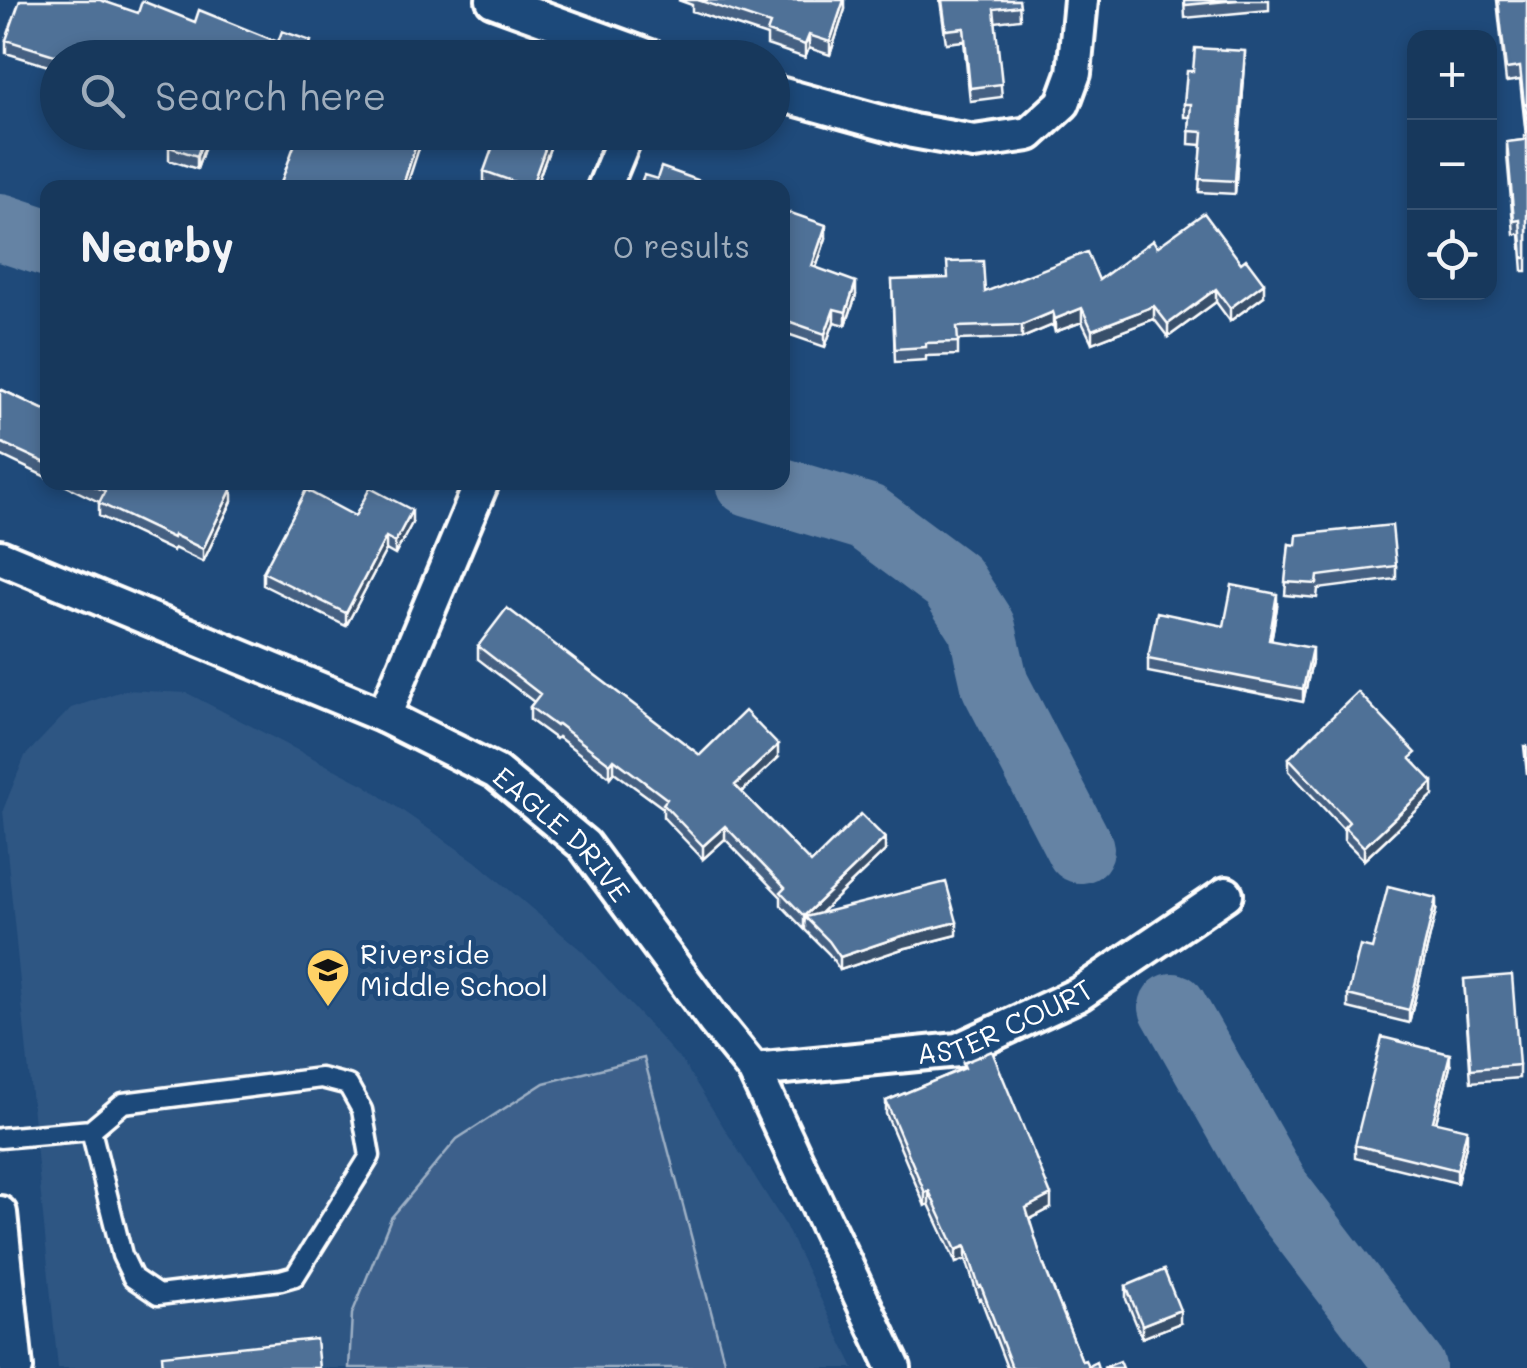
<!DOCTYPE html>
<meta charset="utf-8">
<style>
body{margin:0;font-family:Mali,sans-serif;background:#203f62;color:#f1f3f6}
.controls{position:absolute;right:30px;top:30px;display:grid;overflow:hidden;border-radius:20px;box-shadow:0 5px 15px #0003}
.controls button{width:90px;height:90px;display:grid;place-items:center;padding:0;border:0;border-bottom:2px solid #365272;background:#17385c;color:#f1f3f6;font:50px sans-serif}
.list{margin:0;padding:0;list-style:none}
h2{display:flex;justify-content:space-between;align-items:center;height:130px;margin:0;padding:0 40px;font-size:42px}
h2 small{font-size:32px;font-weight:400;color:#9eacbb}
.icon{flex:none;width:55px;height:55px;fill:none;stroke:currentColor;stroke-width:2;stroke-linecap:round;stroke-linejoin:round}
.map{position:relative;flex:none;width:1527px;height:1368px;overflow:hidden}
.search{position:absolute;background:#17385c;box-shadow:0 5px 15px #0003;left:40px;top:40px;width:750px;height:110px;display:flex;align-items:center;gap:25px;box-sizing:border-box;padding:0 35px;border-radius:55px;color:#9eacbb;font-size:38px}
.panel{position:absolute;background:#17385c;box-shadow:0 5px 15px #0003;left:40px;top:180px;width:750px;height:310px;border-radius:20px}
.map>svg:first-child{display:block}
.built{fill:#2e5683}
.green{fill:#3c618b;stroke:#9eb0c5;stroke-width:2.5}
.lines{fill:none;stroke-linecap:round;stroke-linejoin:round}
.river{stroke:#6583a4;stroke-width:68}
.service-casing{stroke:#fff;stroke-width:25}
.minor-casing{stroke:#fff;stroke-width:40}
.service{stroke:#1f4a7a;stroke-width:18}
.minor{stroke:#1f4a7a;stroke-width:32}
.wall{fill:#456182;stroke:#fff;stroke-width:2.5}
.shaded-wall{fill:#384f6a;stroke:#fff;stroke-width:2.5}
.building{fill:#507197;stroke:#fff;stroke-width:2.5}
.labels{text-anchor:middle;stroke-width:10;stroke-linejoin:round;paint-order:stroke}
.street-label{font-size:28px;fill:#fff;stroke:#1f4a7a}
.poi-label{font-size:28px;fill:#fff;stroke:#1f4a7a;text-anchor:start}
</style>
<div class="map">
<svg width="1527" height="1368" viewBox="0 0 1527 1368">
<rect width="100%" height="100%" fill="#1f4a7a"/>
<filter id="ink" filterUnits="userSpaceOnUse"><feTurbulence type="fractalNoise" baseFrequency=".01" numOctaves="2"/><feDisplacementMap in="SourceGraphic" scale="20" xChannelSelector="R" yChannelSelector="G"/><feConvolveMatrix kernelMatrix="1 2 1 2 8 2 1 2 1" color-interpolation-filters="sRGB"/></filter>
<g filter="url(#ink)">
<!-- built -->
<path class="built" d="M125 690 187 693 365 785 475 861 582 951 684 1064 784 1223 854 1368H58L3 810 25 756 71 708Z"/>
<!-- green -->
<path class="green" d="M644 1058 726 1368H349L352 1314 391 1218 457 1139 544 1083Z"/>
<g class="lines">
<!-- river -->
<path class="river" d="M0 227 48 243
M749 482 866 517 952 581 982 628 995 685 1080 849
M1173 1007 1279 1194 1412 1368"/>
<!-- service casing -->
<g class="service-casing">
<path id="service" d="M0 1138 91 1130 123 1103 321 1078 348 1085 362 1110 370 1156 295 1276 281 1280 158 1295 133 1278 122 1255 91 1130"/>
</g>
<!-- minor casing -->
<g class="minor-casing">
<g id="minor">
<path d="M493 0 653 58"/>
<path d="M772 92 913 131 974 142 1029 134 1063 103 1074 73 1081 0"/>
<path d="M604 188 627 132"/>
<path id="s1" d="M0 557 384 716 496 772 584 845 715 1022 754 1070 894 1368"/>
<path d="M384 716 482 482"/>
<path id="s2" d="M754 1070 958 1050 1079 994 1226 894"/>
<path d="M0 1213 16 1368"/>
</g>
</g>
<!-- service -->
<use href="#service" class="service"/>
<!-- minor -->
<use href="#minor" class="minor"/>
</g>
<!-- wall -->
<path class="wall" d="M678 0H845V9L830 55 809 48 805 58 767 45V36L692 11V5Z
M940 0H1019L1020 19 995 22 1002 97 970 101 964 41 946 43Z
M1184 0H1269V10L1185 18Z
M1497 0H1527V271H1523L1520 234H1514L1507 155V142L1524 140 1526 136 1520 80 1506 82Z
M138 13 195 22 320 58H58V69L6 53V40Z
M1245 64 1235 194 1199 192 1202 145 1189 144 1190 117H1184V104L1193 71Z
M210 132 197 169 169 160V147Z
M554 132V137L535 188H493L484 184V171Z
M782 210 826 238 816 268 856 295 846 325 834 322 825 347 782 332Z
M1157 247 1264 296 1230 321 1216 302 1168 337 1154 319 1092 343 1082 322 1055 332 1053 325 1022 338 958 340V355L926 356V360L895 362 892 280 985 292 1099 280Z
M0 389 46 411 48 408V478L0 455Z
M58 482H221L232 501 203 562 174 548 173 551 99 516V502Z
M355 516 412 523 395 555 386 550 346 626 263 585V572Z
M1289 544 1396 566V579L1318 589 1317 598 1285 595Z
M1277 607 1271 640 1312 661 1303 702 1148 672V659L1224 626Z
M478 646 700 755 778 758 742 792 811 863 885 851 820 913 957 935 902 949 840 970 829 954 805 930V928L804 929 781 905V897L725 839 703 859 663 817V808L614 772 610 777 558 737 556 739 530 720V707L534 702 478 659Z
M1289 758 1416 764 1433 795 1364 860 1344 840V830L1289 771Z
M1436 911 1409 1023 1348 1008V995L1372 949Z
M1464 979 1519 1065V1078L1471 1082Z
M963 1063 1051 1208 1029 1220 1043 1263 1082 1361 1088 1366 1098 1368H1007L981 1299 979 1300 966 1259 956 1263 929 1204 925 1206 886 1114V1101L963 1069Z
M1450 1067 1436 1122 1467 1142 1457 1183 1355 1158V1145Z
M1126 1286 1180 1323 1142 1338 1126 1299Z"/>
<!-- shaded-wall -->
<path class="shaded-wall" d="M844 0 845 9 830 55V42Z
M809 35V48L805 58V45Z
M1245 51V64L1235 194V181Z
M206 132H210L197 169V156Z
M420 132 421 142 406 188H402Z
M551 132H554V137L535 188H531Z
M826 225V238L812 279V266Z
M856 282V295L846 325V312Z
M1264 283V296L1230 321V308Z
M1216 289V302L1168 337V324Z
M1154 306V319L1092 343V330Z
M1082 308V322L1055 332V319Z
M834 309V322L825 347V334Z
M1053 312V325L1022 338V325Z
M232 488V501L203 562V549Z
M412 510V523L395 555V542Z
M386 537V550L346 626V613Z
M1277 594V607L1269 653V640Z
M1312 648V661L1303 702V689Z
M778 745V758L735 798V785Z
M614 759V772L610 777V764Z
M1433 782V795L1364 860V847Z
M725 826V839L703 859V846Z
M885 838V851L811 922 805 917 804 929V916Z
M1436 898V911L1409 1023V1010Z
M957 922V935L902 949 840 970V957L902 936Z
M1450 1054V1067L1433 1134V1121Z
M1467 1129V1142L1457 1183V1170Z
M929 1191V1204L925 1206V1193Z
M1051 1195V1208L1026 1221V1208Z
M966 1246V1259L956 1263V1250Z
M1180 1310V1323L1142 1338V1325Z"/>
<!-- building -->
<path class="building" d="M20 0H100L138 13 142 1 195 22 199 10 278 42 282 31 311 41 307 53 320 58H64L6 40Z
M698 0H844L830 42 809 35 805 45 767 32 770 24Z
M942 0H1019L1020 6 994 9 1002 84 970 88 964 28 946 30Z
M1185 0H1237L1185 5Z
M1498 0H1527V133L1520 67 1506 69Z
M1195 48 1245 51 1235 181 1199 179 1203 132 1189 131 1191 104H1184L1187 71H1193Z
M173 132H206L197 156 169 147Z
M299 132H420L402 188H279Z
M498 132H551L531 188 484 171Z
M1524 136H1527V258H1523L1520 220 1514 221 1507 142 1524 140Z
M661 167 720 188H639L644 175 657 179Z
M782 210 826 225 812 266 856 282 846 312 834 309 825 334 782 319Z
M1204 213 1241 263 1246 259 1264 283 1230 308 1216 289 1168 324 1154 306 1092 330 1082 308 1055 319 1053 312 1022 325 957 327 958 342 926 343V347L895 349 892 280 948 278 947 262 983 261 985 292 1087 252 1099 280 1153 240 1157 247Z
M0 389 46 411 48 408V464L0 442Z
M86 482H221L232 488 203 549 174 535 173 538 99 503 105 491Z
M370 488 412 510 395 542 386 537 346 613 263 572 306 490 355 516Z
M1392 525 1396 566 1318 576 1317 584 1285 582 1289 544 1296 545 1297 535Z
M1232 585 1277 594 1269 640 1312 648 1303 689 1148 659 1157 612 1224 626Z
M507 608 700 755 745 711 778 745 735 785 811 863 861 814 885 838 804 916 781 892 785 888 725 826 703 846 663 804 667 799 614 759 610 764 558 724 556 726 530 707 540 694 478 646Z
M1358 692 1416 753 1410 758 1433 782 1364 847 1344 827 1349 822 1289 758Z
M1524 746H1527V774Z
M946 882 957 922 902 936 840 957 829 941 805 917Z
M1388 886 1436 898 1409 1010 1348 995 1360 946 1372 949Z
M1512 975 1519 1065 1471 1069 1464 979Z
M1382 1037 1450 1054 1433 1121 1467 1129 1457 1170 1355 1145Z
M992 1051 1051 1195 1026 1208 1043 1263 1082 1361 1085 1360 1088 1366 1096 1362 1098 1368H1012L981 1286 979 1287 966 1246 956 1250 929 1191 925 1193 886 1101 965 1068 963 1063Z
M1164 1270 1180 1310 1142 1325 1126 1286Z
M316 1339 319 1368H163L162 1355Z
M1120 1361 1123 1368H1103Z"/>
</g>
<!-- icons -->
<defs>
<g id="school-pin" transform="scale(2.25)"><path d="M0 17L-7.5 6A9.5 9.5 0 1 1 7.5 6Z" fill="#ffd166" stroke="#1f4a7a"/><path d="M0-5L7-2L0 1L-7-2ZM-4 1L0 2.5L4 1V4Q0 6-4 4Z" fill="#111"/></g>
</defs>
<g fill-rule="evenodd">
<use href="#school-pin" x="328" y="970"/>
</g>
<g class="labels">
<!-- street labels -->
<g class="street-label">
<text dy="10" stroke="none"><textPath href="#s1" startOffset="632">EAGLE DRIVE</textPath></text>
<text dy="10" stroke="none"><textPath href="#s2" startOffset="258">ASTER COURT</textPath></text>
</g>
<!-- poi labels -->
<g class="poi-label">
<text x="360" y="964">Riverside<tspan x="360" dy="32">Middle School</tspan></text>
</g>
</g>
</svg>
<div class="controls">
<button>+</button>
<button>−</button>
<button><svg class="icon" aria-label="locate" viewBox="0 0 24 24"><circle cx="12" cy="12" r="6"/><path d="M12 2v4M12 18v4M2 12h4M18 12h4"/></svg></button>
</div>
<div class="search"><svg class="icon" aria-label="search" viewBox="0 0 24 24"><circle cx="10" cy="10" r="6"/><path d="M15 15l6 6"/></svg>Search here</div>
<section class="panel">
<h2>Nearby<small>0 results</small></h2>
<ul class="list">
</ul>
</section>
</div>
